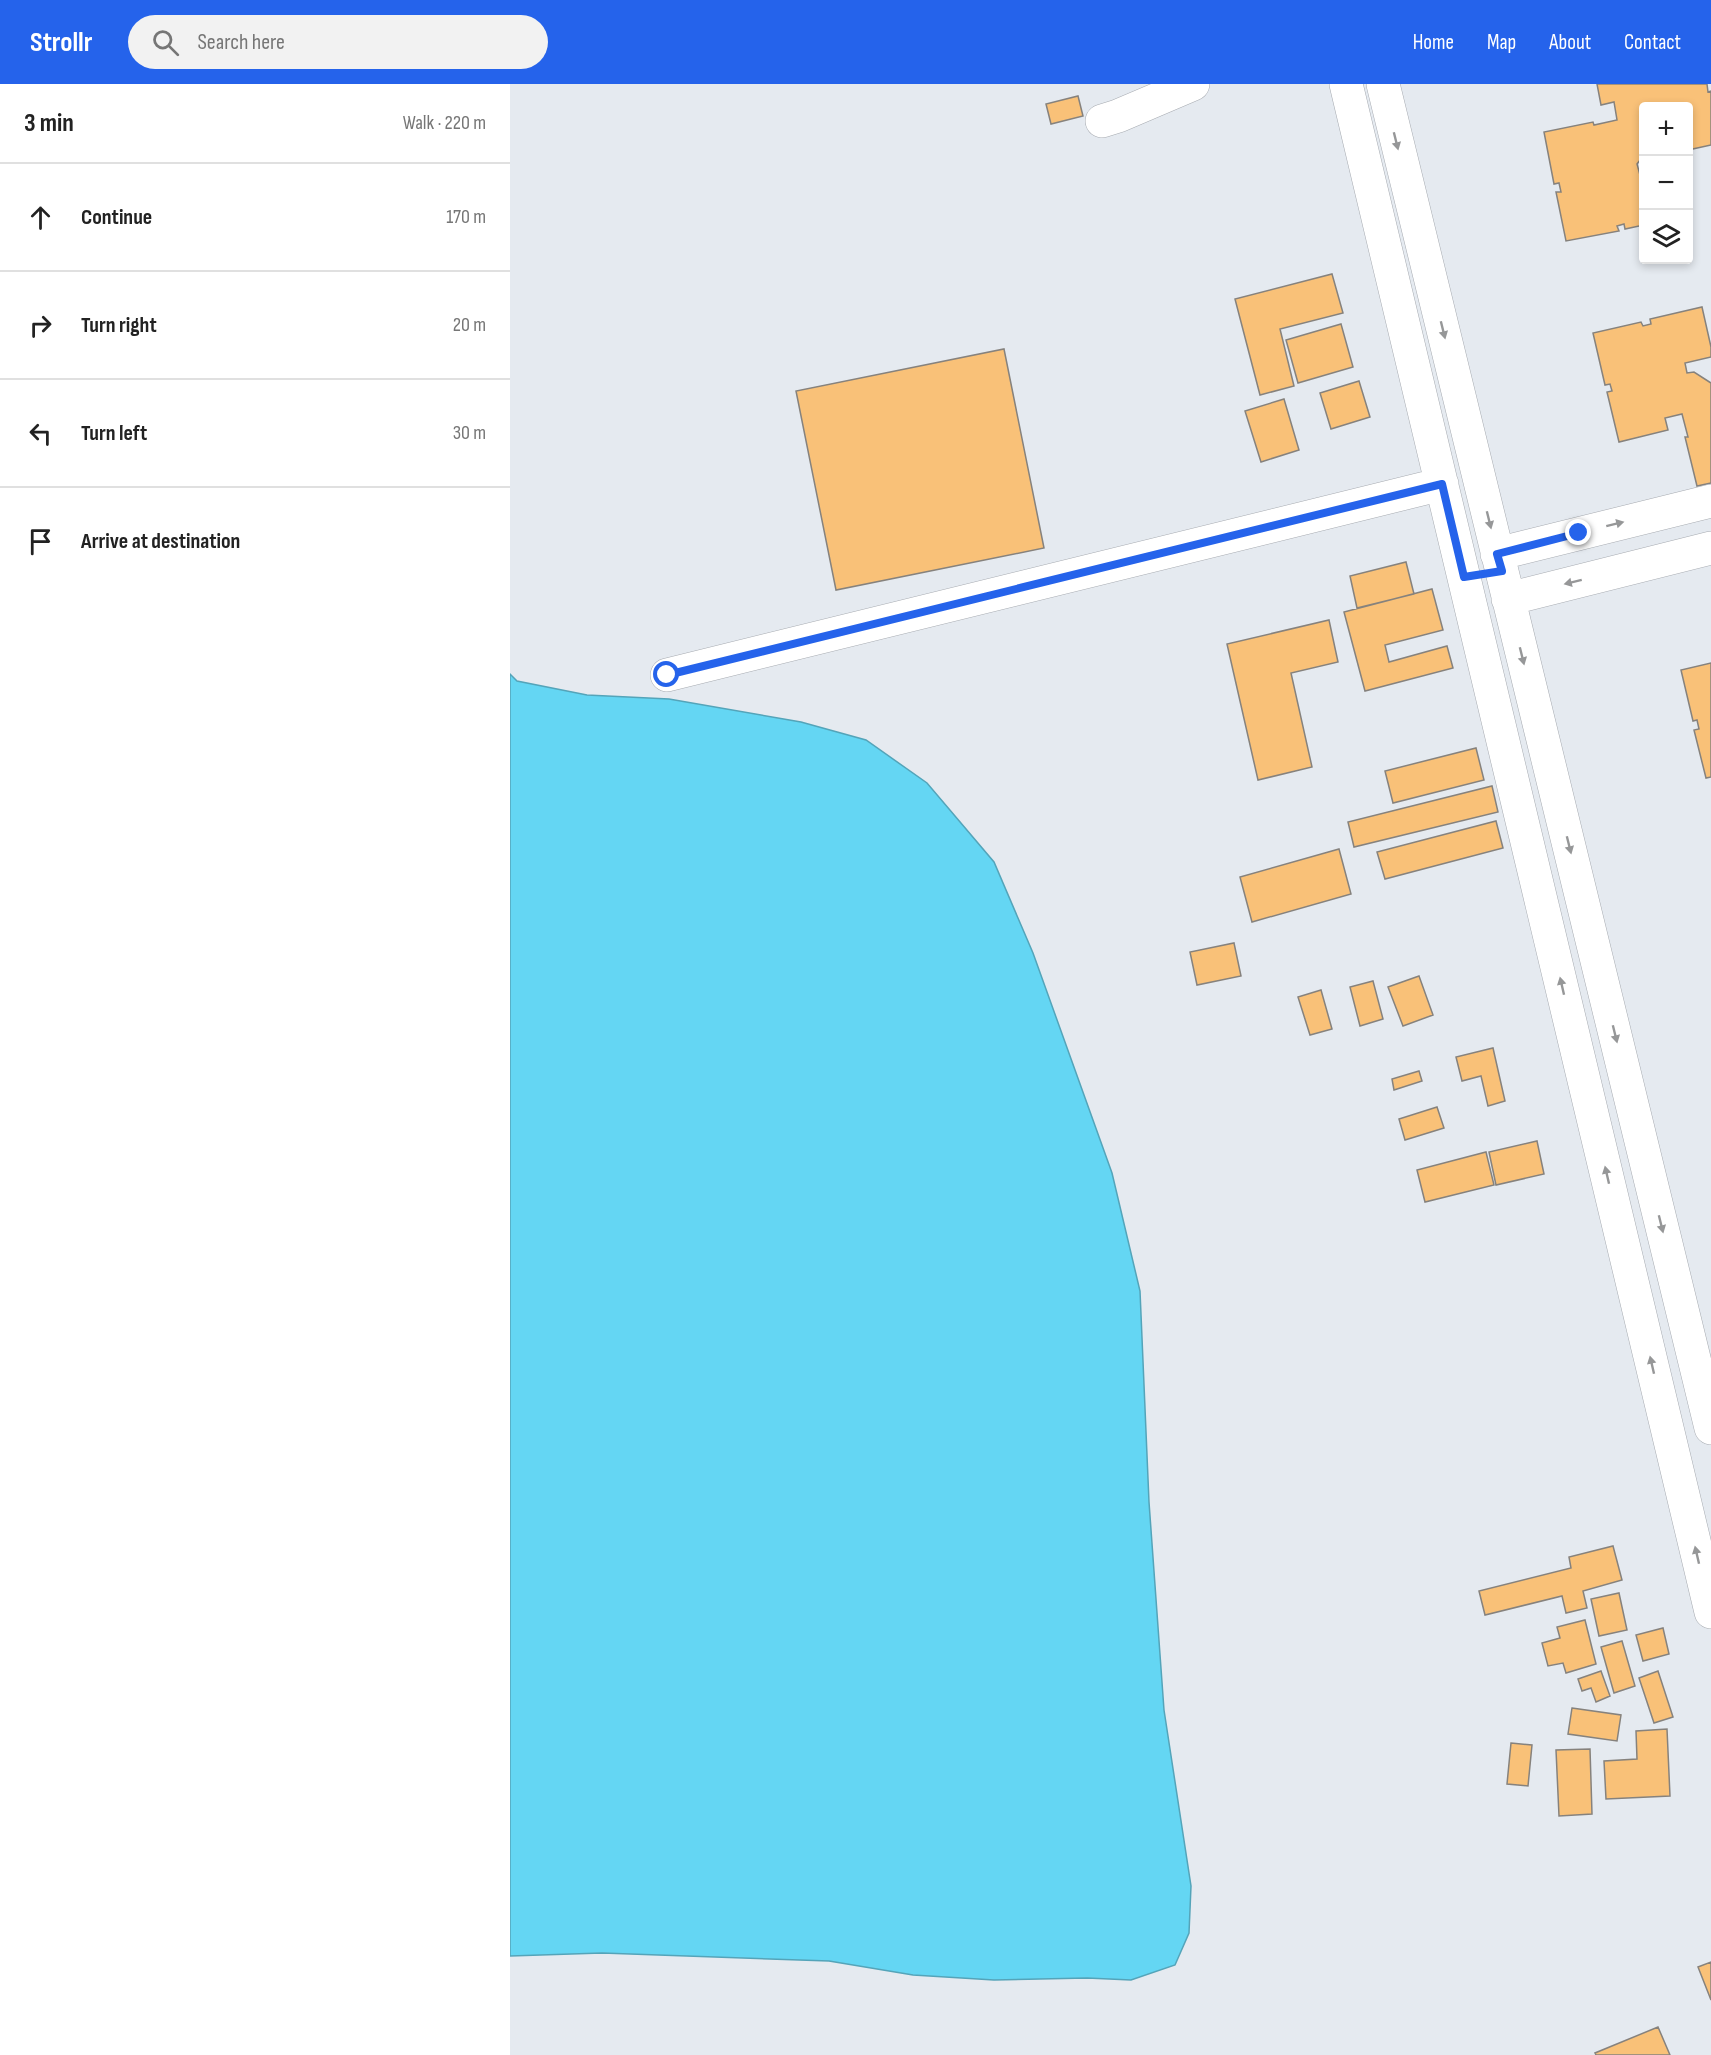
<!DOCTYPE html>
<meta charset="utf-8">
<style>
body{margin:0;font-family:"Sofia Sans Condensed",sans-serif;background:#f2f2f2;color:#222}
.controls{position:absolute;right:18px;top:18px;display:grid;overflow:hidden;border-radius:6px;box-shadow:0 3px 9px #0003}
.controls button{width:54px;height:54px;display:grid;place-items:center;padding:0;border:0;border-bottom:2px solid #e0e0e0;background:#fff;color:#222;font:30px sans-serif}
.stop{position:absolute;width:18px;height:18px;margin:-14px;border:4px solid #2563eb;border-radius:50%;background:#fff}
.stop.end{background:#2563eb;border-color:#fff;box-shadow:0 2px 6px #0008}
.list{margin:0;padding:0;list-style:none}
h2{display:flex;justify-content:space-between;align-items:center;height:78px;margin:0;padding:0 24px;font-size:26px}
h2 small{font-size:20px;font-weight:400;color:#767676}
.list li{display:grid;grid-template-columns:39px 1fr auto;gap:18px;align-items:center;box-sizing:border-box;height:108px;padding:0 24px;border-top:2px solid #e0e0e0}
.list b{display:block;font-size:22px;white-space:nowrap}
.list em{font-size:20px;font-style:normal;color:#767676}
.icon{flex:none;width:33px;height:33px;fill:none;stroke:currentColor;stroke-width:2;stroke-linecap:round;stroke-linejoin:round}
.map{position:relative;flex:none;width:1201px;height:1971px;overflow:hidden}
header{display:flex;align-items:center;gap:36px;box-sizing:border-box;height:84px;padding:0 30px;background:#2563eb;color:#fff}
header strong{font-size:28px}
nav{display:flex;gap:33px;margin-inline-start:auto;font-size:21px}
.search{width:420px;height:54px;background:#f2f2f2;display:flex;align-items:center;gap:15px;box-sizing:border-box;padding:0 21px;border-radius:33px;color:#767676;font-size:22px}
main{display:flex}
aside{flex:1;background:#fff}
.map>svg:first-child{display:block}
.water{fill:#64d6f3;stroke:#54a4b9;stroke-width:1.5}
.building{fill:#f9c178;stroke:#86827d;stroke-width:1.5}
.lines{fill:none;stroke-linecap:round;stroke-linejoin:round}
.minor-casing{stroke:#a7abb1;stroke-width:34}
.minor{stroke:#fff;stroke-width:33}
.oneway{fill:#969798}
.route{stroke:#2563eb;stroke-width:8}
</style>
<header>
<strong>Strollr</strong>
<div class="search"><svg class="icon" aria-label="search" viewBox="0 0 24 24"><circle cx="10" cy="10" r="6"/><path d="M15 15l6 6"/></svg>Search here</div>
<nav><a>Home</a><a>Map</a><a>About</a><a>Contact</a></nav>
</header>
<main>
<aside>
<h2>3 min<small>Walk · 220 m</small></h2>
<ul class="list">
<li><svg class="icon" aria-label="ahead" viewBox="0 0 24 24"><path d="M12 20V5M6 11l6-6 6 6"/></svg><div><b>Continue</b></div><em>170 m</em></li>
<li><svg class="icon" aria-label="right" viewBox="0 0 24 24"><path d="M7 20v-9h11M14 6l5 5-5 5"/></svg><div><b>Turn right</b></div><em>20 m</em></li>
<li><svg class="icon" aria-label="left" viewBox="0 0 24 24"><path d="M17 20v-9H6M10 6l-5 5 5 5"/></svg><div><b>Turn left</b></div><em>30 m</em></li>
<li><svg class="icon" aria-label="arrive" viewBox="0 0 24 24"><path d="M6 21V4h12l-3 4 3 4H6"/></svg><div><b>Arrive at destination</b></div></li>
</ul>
</aside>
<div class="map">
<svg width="1201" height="1971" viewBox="0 0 1201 1971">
<rect width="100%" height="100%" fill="#e5eaf0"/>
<!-- water -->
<path class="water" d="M0 590 7 597 77 611 159 615 291 638 356 656 417 699 484 778 523 869 602 1089 630 1207 639 1418 654 1626 681 1802 679 1849 665 1881 621 1896 577 1894 484 1896 403 1891 319 1877 92 1869 0 1872Z"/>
<!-- building -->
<path class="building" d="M1087 0H1197L1198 8 1201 7V61L1178 66V22H1134V71L1127 80 1130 91H1134V141L1115 145 1114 140 1107 142 1109 147 1056 157 1046 108H1051L1049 99 1044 100 1034 48 1083 38 1084 41 1107 36 1104 18 1091 21Z
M568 12 573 32 541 40 536 20Z
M822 190 833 229 770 245 784 302 750 311 725 215Z
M1192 223 1201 263V273L1175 279 1177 289 1184 288 1201 299V399L1187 402 1175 353H1178L1172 330 1155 334 1158 346 1109 358 1097 308 1102 307 1100 300 1095 301 1083 249 1131 238 1133 242 1141 240 1140 235Z
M831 240 843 283 788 299 776 256Z
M494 265 534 464 326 506 286 307Z
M849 297 860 333 821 345 810 309Z
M774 315 789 366 751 378 735 327Z
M896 478 904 510 847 524 840 492Z
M922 505 933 546 875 561 879 578 937 562 943 584 855 607 834 528Z
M819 536 828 578 781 589 802 683 748 696 717 560Z
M1201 579V693L1196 694 1184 646 1189 645 1187 636 1183 637 1171 586Z
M966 664 974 696 883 719 875 687Z
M982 702 988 728 844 763 838 738Z
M986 737 993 764 875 795 867 768Z
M829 765 841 810 742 838 730 793Z
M724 859 731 892 687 901 680 868Z
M909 892 923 931 893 942 878 903Z
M863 897 873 935 850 942 840 903Z
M811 906 822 945 800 951 788 913Z
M983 964 995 1017 978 1022 971 992 952 997 946 973Z
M909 987 912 997 884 1006 882 995Z
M927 1023 934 1044 895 1056 889 1035Z
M1027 1057 1034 1090 986 1101 979 1068Z
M976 1068 984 1101 915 1118 907 1086Z
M1103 1462 1112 1496 1073 1507 1077 1524 1056 1529 1052 1512 975 1531 969 1507 1061 1484 1059 1473Z
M1109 1509 1117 1546 1089 1552 1081 1515Z
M1075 1536 1086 1580 1056 1589 1053 1579 1038 1582 1032 1559 1050 1554 1047 1543Z
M1153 1544 1159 1570 1133 1577 1126 1551Z
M1112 1557 1125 1602 1104 1609 1091 1563Z
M1091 1587 1100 1612 1086 1618 1081 1604 1072 1607 1068 1595Z
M1148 1587 1163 1633 1144 1639 1129 1594Z
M1062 1624 1111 1631 1107 1657 1058 1650Z
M1157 1645 1160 1712 1096 1715 1094 1677 1127 1675 1126 1647Z
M1001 1659 1022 1661 1018 1702 997 1700Z
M1080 1665 1082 1730 1049 1732 1046 1666Z
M1201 1878V1916L1188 1883Z
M1148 1943 1160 1971H1086L1085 1969Z"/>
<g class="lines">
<!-- minor casing -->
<g class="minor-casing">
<path id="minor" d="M836 0 1201 1528
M873 0 1201 1344
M592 37 608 32 683 0
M987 470 1201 417
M998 515 1201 464
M157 591 932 400"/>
</g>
<!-- minor -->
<use href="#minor" class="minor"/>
</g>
<!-- one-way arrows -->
<defs><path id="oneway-solid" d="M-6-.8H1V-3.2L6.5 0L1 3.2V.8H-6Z" transform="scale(1.5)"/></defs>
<g class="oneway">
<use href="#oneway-solid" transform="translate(886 57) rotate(76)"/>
<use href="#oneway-solid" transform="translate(933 246) rotate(76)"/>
<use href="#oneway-solid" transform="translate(979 436) rotate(76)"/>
<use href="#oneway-solid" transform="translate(1105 440) rotate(-14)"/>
<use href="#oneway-solid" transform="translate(1063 498) rotate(166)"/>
<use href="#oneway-solid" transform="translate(1012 572) rotate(76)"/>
<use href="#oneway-solid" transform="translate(1059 761) rotate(76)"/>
<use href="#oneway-solid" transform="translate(1052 902) rotate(-103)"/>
<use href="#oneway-solid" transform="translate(1105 950) rotate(76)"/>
<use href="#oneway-solid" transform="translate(1097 1091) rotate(-103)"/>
<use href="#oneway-solid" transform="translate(1151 1140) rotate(76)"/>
<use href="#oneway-solid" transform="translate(1142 1281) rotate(-103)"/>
<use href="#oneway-solid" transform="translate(1187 1471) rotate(-103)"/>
</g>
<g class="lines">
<!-- route -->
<path class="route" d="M157 591 932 400 954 493 992 487 987 470 1069 449"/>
</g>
</svg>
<div class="controls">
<button>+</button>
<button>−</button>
<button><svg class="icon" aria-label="layers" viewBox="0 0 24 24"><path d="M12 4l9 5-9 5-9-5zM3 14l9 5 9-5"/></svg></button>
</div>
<div class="stop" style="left:157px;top:591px"></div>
<div class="stop end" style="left:1069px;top:449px"></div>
</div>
</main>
